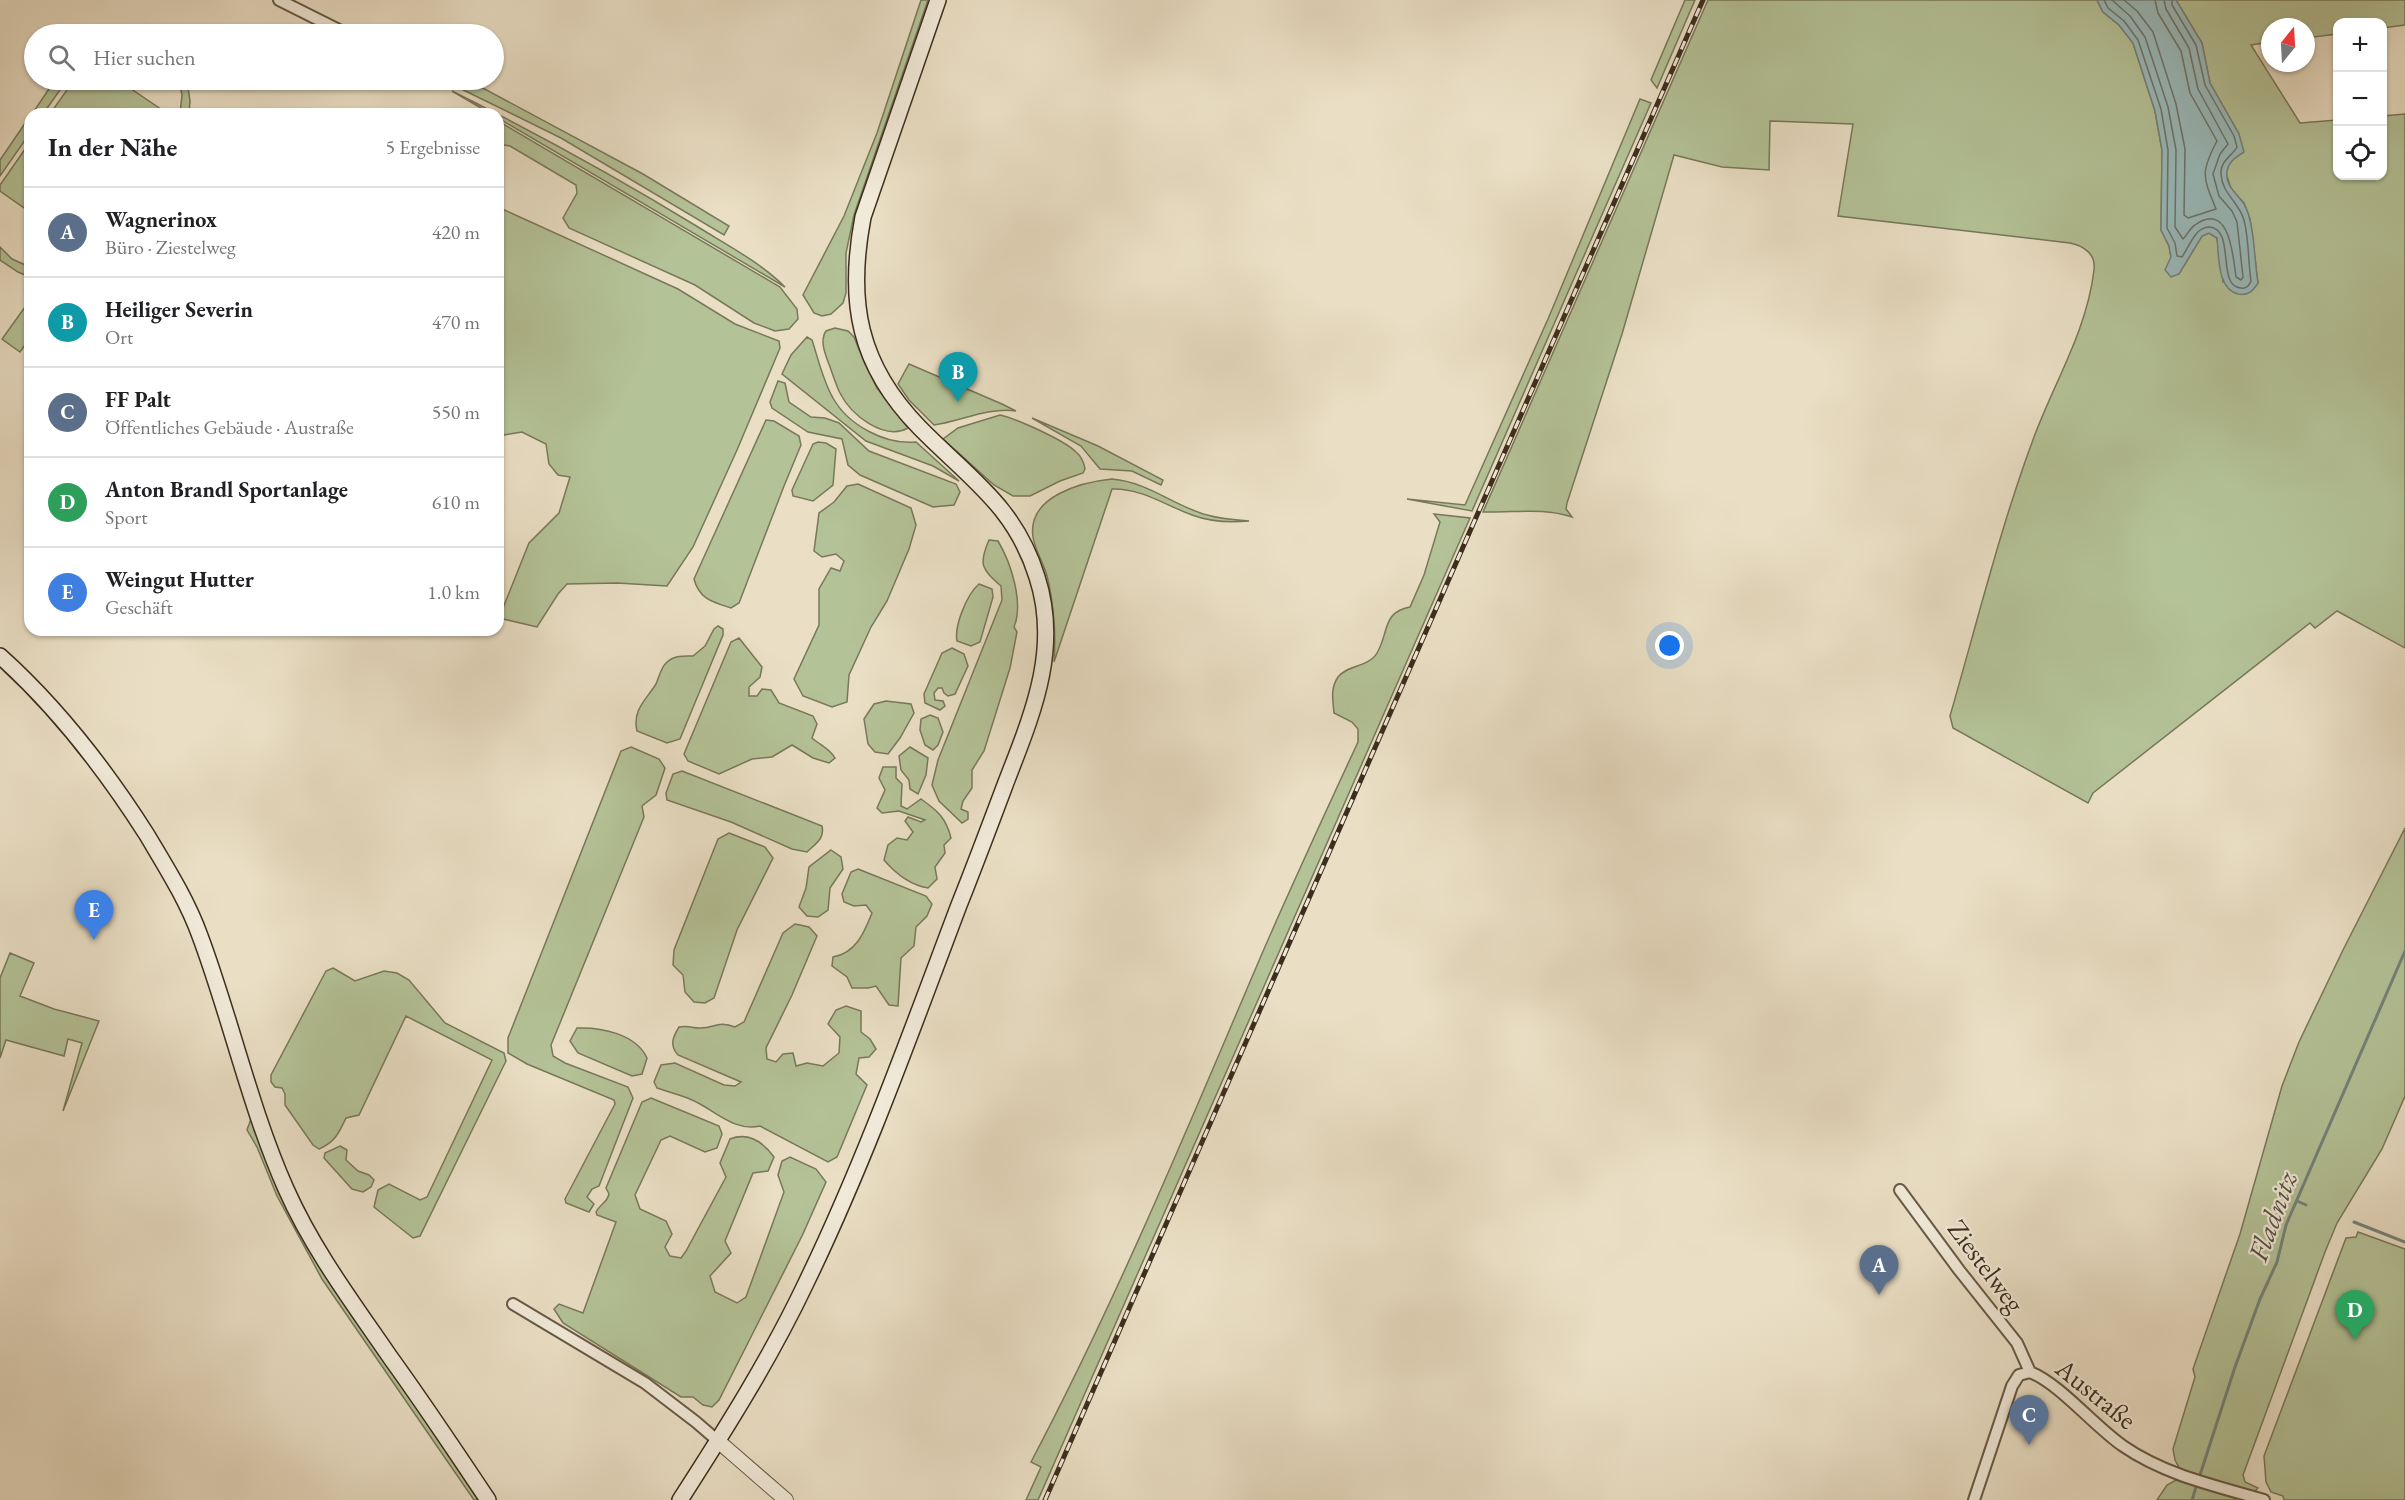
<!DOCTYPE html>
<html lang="de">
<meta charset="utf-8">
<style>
body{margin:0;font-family:"EB Garamond",serif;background:#f6f6f6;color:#202124}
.controls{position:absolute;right:18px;top:18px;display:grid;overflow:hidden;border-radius:12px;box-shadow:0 2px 4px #0004}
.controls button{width:54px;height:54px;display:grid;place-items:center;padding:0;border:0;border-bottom:2px solid #e0e0e0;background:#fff;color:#202124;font:30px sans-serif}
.compass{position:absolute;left:2261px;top:18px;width:54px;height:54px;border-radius:50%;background:#fff;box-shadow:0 2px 4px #0004;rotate:18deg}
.you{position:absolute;left:1670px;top:646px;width:21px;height:21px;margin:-15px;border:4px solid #fff;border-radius:50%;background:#1a73e8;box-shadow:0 0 0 9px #1a73e833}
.badge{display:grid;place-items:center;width:39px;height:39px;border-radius:50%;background:#0f766e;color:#fff;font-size:20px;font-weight:700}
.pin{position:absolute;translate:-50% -50px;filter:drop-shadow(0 2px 3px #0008)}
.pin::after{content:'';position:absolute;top:32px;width:21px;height:18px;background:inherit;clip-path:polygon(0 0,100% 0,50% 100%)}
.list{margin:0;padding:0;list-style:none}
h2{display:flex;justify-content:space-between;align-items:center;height:78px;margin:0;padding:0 24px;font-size:26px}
h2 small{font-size:20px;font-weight:400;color:#757577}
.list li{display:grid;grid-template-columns:39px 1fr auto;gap:18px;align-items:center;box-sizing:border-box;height:90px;padding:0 24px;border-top:2px solid #e0e0e0}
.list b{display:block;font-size:22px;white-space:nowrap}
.list p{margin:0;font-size:20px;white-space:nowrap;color:#757577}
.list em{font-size:20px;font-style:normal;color:#757577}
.icon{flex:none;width:33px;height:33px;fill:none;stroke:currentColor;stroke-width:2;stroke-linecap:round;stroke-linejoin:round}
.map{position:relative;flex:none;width:2405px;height:1500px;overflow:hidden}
.search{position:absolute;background:#fff;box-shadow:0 2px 4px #0004;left:24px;top:24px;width:480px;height:66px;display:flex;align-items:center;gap:15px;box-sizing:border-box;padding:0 21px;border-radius:33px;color:#757577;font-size:22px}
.panel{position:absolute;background:#fff;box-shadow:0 2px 4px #0004;left:24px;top:108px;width:480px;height:528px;border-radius:18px}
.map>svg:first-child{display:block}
.green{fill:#b4c297;stroke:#78785a;stroke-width:1.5}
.water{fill:#9abbbc;stroke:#74837c;stroke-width:1.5}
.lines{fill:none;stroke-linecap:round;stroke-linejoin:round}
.shore{stroke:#6b746c;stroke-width:1.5}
.stream{stroke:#74837c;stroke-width:3}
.minor-casing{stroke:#685a46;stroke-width:14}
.tertiary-casing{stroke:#685a46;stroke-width:16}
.secondary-casing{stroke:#3c2e1c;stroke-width:18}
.minor{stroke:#f1ead9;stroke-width:10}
.tertiary{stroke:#f1ead9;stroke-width:14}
.secondary{stroke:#f1ead9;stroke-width:15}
.rail-casing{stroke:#3c2e1c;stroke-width:5}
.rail{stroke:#f1ead9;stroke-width:3;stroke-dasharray:9;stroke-linecap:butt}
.labels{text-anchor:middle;stroke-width:4.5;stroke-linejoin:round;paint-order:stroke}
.street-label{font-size:27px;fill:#3c2e1c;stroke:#f1ead9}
.water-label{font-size:28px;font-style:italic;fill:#545144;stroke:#f1ead9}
</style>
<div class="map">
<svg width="2405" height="1500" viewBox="0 0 2405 1500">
<rect width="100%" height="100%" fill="#eadfc5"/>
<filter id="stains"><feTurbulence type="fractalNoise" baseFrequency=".00333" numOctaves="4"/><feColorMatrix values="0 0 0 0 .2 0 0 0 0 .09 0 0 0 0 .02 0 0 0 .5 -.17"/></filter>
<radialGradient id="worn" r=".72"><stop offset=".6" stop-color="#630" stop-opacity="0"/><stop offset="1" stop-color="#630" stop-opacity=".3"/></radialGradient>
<!-- green -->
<path class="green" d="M921 0H928L854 215 846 253V293L843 303 831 314 822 316 814 313 803 295 844 216 877 133Z
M1685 0H1695L1657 88 1651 80Z
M1708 0H2097L2103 12 2119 25 2133 43 2155 111 2162 150 2161 230 2169 246 2171 257 2179 274 2202 236 2209 233 2217 238 2223 282 2258 283 2250 219 2244 203 2231 189 2226 173 2239 134 2210 83 2202 43 2176 0H2405V25L2383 28 2382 22H2338L2337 34 2306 38V27H2270V42L2251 45 2300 123 2337 120 2338 176H2382L2383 116 2405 114V648L2337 611 2315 628 2310 623 2093 793 2088 803 1953 728 1950 716C1977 623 2000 528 2034 437 2055 381 2087 330 2094 270 2096 254 2084 246 2070 243L1838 216 1853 124 1770 121 1769 170 1722 167 1674 155 1622 334 1567 503 1566 509 1572 517C1543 507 1514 513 1483 512Z
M55 80H67L43 114H32Z
M74 80H118L168 114H50Z
M179 80H187L190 101 189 114H180L182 95Z
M443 80H468L643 174 729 226 724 235 561 138Z
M452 91C536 133 618 178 698 227 727 245 761 263 785 287L498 118V114H491Z
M1640 99 1651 103 1472 511 1407 499 1465 505 1548 319Z
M30 116V133L0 176V160Z
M498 121 780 287 797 309 798 319 789 329 775 331 754 323 695 285 569 228 563 218 577 193 576 185 510 146 498 144Z
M30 142V212L0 191V185Z
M498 207 678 289 735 324 779 341 780 348 737 450 693 547 667 586 617 583 567 584 558 594 537 627 499 618 529 543 559 513 570 477 558 475 549 464 546 444 522 432 498 436Z
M0 247 12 259 30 267V277L18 272 0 260Z
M25 307 30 310V338L20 352 2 339Z
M835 328 848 331 854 337 864 362 877 388 908 428C884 441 851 415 840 393 836 385 833 375 830 367 826 356 819 341 826 331Z
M807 337 812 340C818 358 823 381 833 398 848 425 885 445 916 442L959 481 933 466 866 441 782 374 791 355Z
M909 364 1002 404 1016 411C989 407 961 421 934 425L909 400 898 384Z
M778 381 785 383 789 402 811 417 825 418 839 423 869 451 956 484 960 492 954 505 933 507 860 475 848 465 842 439 808 432 772 408 770 402Z
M1000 415C1017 419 1064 440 1076 452 1081 456 1084 463 1085 469L1083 473 1060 481 1030 496H1013L994 485 943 439 958 428Z
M1032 418 1098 446 1163 480 1161 485 1132 471 1100 469 1081 446Z
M766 420 774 421 799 436 801 445 784 486 739 603 731 608C713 602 699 599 694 579Z
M818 442 826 443 836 449 833 485 813 501 793 496 792 490 813 444Z
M1112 479C1148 482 1174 506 1207 515 1221 519 1235 520 1249 521 1229 523 1211 522 1192 515 1165 505 1141 488 1112 489L1054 662C1056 634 1054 607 1048 580 1045 565 1035 551 1033 537 1027 496 1082 482 1112 479Z
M858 484 911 508 916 525 909 549 887 601 871 627 849 675 847 702 832 707 803 696 794 679 819 625V589L831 568 840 571 844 561 836 554 822 557 814 551 819 513 834 502 847 486Z
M1434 514 1470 518 1038 1500H1026L1041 1467 1031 1462C1119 1295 1190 1122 1264 949 1294 880 1326 811 1358 742V729L1352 722 1334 713C1333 700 1330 689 1338 677 1347 665 1369 667 1377 653 1389 633 1382 612 1410 607L1424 575 1440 522Z
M989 540 998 541C1011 563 1024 603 1014 627L1017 632 1010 668 984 751 972 770V788L963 801 961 809 968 812V819L962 823 939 801 932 785 938 760 1002 600 1001 586C982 569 978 565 989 540Z
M979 584 992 589 993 597 980 642 971 646 957 641C954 626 967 594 979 584Z
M718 626 723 629V635L680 739 667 743 637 731C632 710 646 700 656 684 659 677 661 668 666 663 674 655 683 656 693 656L705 646 714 629Z
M739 638 762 667 760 677 749 687V696H757L762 689 771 690 779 703 813 716 817 724 812 738C820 745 830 749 835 758L829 763 813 758 792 745 772 757 752 759 719 774 688 761 684 754 731 642Z
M952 648 964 654 968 666 955 694 948 696 944 693 942 688H938L934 693 935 700 943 701 945 706 940 710 925 703 924 694 942 653Z
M886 701 911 704 914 713 900 738 888 754 875 752 868 744 864 719 874 704Z
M930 715 938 718 943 732 938 745 933 750 925 745 920 730 921 719Z
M631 747 659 759 665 768 656 795 642 806 644 817 551 1045 553 1056 565 1063 628 1087 633 1098 599 1186 592 1189 587 1197 594 1204 589 1212 566 1203 565 1199 615 1104 614 1100 527 1064 508 1053V1038L621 751Z
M910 747 928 758 926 775 918 794 910 789 909 780 901 770 899 756Z
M883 767H896V778L902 784 901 806 907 809 921 799C938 811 946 818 951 838L944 845 945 853 935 867 937 879 928 888C910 885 896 874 884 860L888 845 897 838 907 840 913 832 905 821 908 817 921 822 925 820 899 811 882 813 877 808 885 790 879 778Z
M682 771 822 826C825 839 815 844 807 852L792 849 731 822 667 800 666 793 673 774Z
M2405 828V1096L2382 1149 2337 1223 2325 1252 2243 1475 2245 1482 2258 1488 2254 1492 2180 1469 2175 1460 2173 1449 2195 1377 2193 1369 2240 1234 2282 1086 2299 1042 2343 950Z
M729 833 765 847 773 858 737 930 714 998 705 1003 694 1002 685 992 683 975 673 965 674 950 718 839Z
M831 850 841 857 843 869 830 888 828 910 818 917 807 916 799 907 806 888 809 867Z
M858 869 926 896 932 904 927 916 916 927 914 946 901 958 898 1006 889 1005 876 986 868 988H852L847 977 832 966 833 957C856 953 864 933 872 913L866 905 854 906 844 902 842 894 851 872Z
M795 924 809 927 817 936 792 995 766 1048 767 1059 776 1062 783 1054 793 1053 796 1066 807 1063 823 1066 839 1053 840 1037 828 1024 836 1010 846 1006 861 1011V1032L870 1039 876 1049 869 1057 859 1058 856 1074 867 1085 837 1157 828 1162 760 1126C734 1132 715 1110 692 1100 681 1095 668 1092 657 1088L654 1082 661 1065 675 1063 724 1085 735 1086 741 1082 678 1055C669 1045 673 1037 679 1027 688 1025 692 1028 699 1028 714 1029 717 1020 735 1027L744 1022 783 933Z
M10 953 34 963 20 996 54 1009 99 1021 63 1111 82 1043 68 1039 64 1056 6 1040 0 1058V978Z
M333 968 355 981 384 971 397 973 409 980 445 1023 504 1053 506 1061 420 1236 413 1238 374 1207 378 1190 389 1184 420 1200 427 1197 492 1060 406 1016 359 1115 346 1118C339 1133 335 1142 319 1149L313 1145 285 1105V1094L282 1088 275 1087 271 1082V1075L326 971Z
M577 1028C601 1027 636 1034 647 1058L642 1074 632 1076 578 1053 570 1041Z
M651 1098 719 1126 722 1134 717 1148 705 1152 670 1136 661 1140 635 1195 640 1209 666 1221 672 1234 665 1247 670 1256 681 1258 686 1251 726 1177 720 1163 730 1139C748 1132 763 1142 774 1157L768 1171 753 1173 725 1241 731 1253 710 1276 715 1292 737 1303 746 1297 784 1192 778 1175 782 1161 790 1157 816 1169 826 1182 802 1236 719 1400 712 1407 703 1405 693 1397H681L563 1323 554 1309 559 1304 583 1313 616 1222 597 1215 596 1212C600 1204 607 1203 609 1194L606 1188 642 1102Z
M251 1119 274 1178 339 1292 478 1500H474L322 1279 277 1196 257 1147 247 1130Z
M340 1146 347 1150 346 1160 358 1171 369 1175 374 1180 371 1187 363 1192 352 1189 324 1158 325 1153Z
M2358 1232 2405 1249V1500H2284L2283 1496 2271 1492 2266 1482 2264 1456 2346 1238 2356 1237Z
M2176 1480 2236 1498 2235 1500H2157L2167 1485Z"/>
<!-- water -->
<path class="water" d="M2097 0H2176L2202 43 2210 83 2239 134 2244 152C2236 157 2228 162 2227 172 2225 187 2238 194 2244 204 2255 223 2254 261 2258 283 2253 291 2248 296 2238 294 2217 289 2219 256 2217 238L2209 233 2202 236 2179 274 2171 277 2165 270 2171 257 2169 246 2161 230 2162 150 2155 111 2133 43 2119 25 2103 12Z"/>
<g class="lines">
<!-- shore -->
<path class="shore" d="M2104 0 2108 8 2124 21 2138 40 2161 109 2168 150 2167 228 2175 243 2177 256 2182 257C2187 249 2191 240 2197 233 2199 230 2205 227 2209 227 2236 228 2216 287 2241 288 2246 289 2249 286 2251 281 2248 261 2249 239 2244 220 2239 202 2222 194 2221 174 2220 161 2232 156 2237 147L2234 136 2205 85 2196 45 2172 5V0
M2112 0 2130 16 2145 37 2168 107 2176 150 2175 227 2183 239C2187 235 2190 228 2195 225 2230 200 2233 257 2236 277L2241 280 2243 277 2237 222 2232 211 2219 196 2213 174 2220 154 2228 144 2198 89 2189 48 2166 9 2164 0
M2124 0 2137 11 2153 32 2176 104 2185 149 2184 215 2188 218 2216 209C2203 177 2200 173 2217 141L2190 93 2181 51 2158 13 2155 0"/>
<!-- stream -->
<path class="stream" d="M2297 1201 2306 1205
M2354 1222 2405 1242
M2199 1478 2235 1367 2260 1299 2277 1262 2286 1225 2405 951
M2192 1500 2197 1484"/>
<!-- minor casing -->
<g class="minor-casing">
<path id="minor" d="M279 0 347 34
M1900 1190 1959 1270 2017 1343 2030 1372
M513 1304 645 1383 696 1422 718 1441
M1974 1500 2012 1386 2019 1375 2030 1372C2060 1384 2094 1426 2123 1446 2165 1475 2216 1486 2264 1500"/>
</g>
<!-- tertiary casing -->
<g class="tertiary-casing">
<path id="tertiary" d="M718 1441 786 1500"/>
</g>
<!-- secondary casing -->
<g class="secondary-casing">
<path id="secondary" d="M0 656C58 708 105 769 147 835 166 867 187 900 200 936 231 1019 250 1108 286 1189 313 1250 353 1303 390 1357 424 1404 456 1452 488 1500
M680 1500C725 1430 770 1359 806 1283 865 1161 911 1032 959 905 975 865 990 825 1005 785 1031 717 1061 651 1037 577 1015 506 969 478 920 428 858 365 847 301 863 217L938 0"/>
</g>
<!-- minor -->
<use href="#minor" class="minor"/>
<!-- tertiary -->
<use href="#tertiary" class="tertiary"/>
<!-- secondary -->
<use href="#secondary" class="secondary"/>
<!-- rail casing -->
<g class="rail-casing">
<path id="rail" d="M1045 1500 1703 0"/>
</g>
<!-- rail -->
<use href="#rail" class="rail"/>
</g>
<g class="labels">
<!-- street labels -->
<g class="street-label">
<text transform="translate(1986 1266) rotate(53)" y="9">Ziestelweg</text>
<text transform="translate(2096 1394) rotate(39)" y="9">Austraße</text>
</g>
<!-- water labels -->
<g class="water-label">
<text transform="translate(2272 1216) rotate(-70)" y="10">Fladnitz</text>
</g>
</g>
<rect width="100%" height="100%" filter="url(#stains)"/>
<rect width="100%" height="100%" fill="url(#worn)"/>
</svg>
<div class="controls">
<button>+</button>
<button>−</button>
<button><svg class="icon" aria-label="locate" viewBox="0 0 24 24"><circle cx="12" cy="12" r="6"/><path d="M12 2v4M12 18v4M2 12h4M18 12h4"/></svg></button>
</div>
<svg class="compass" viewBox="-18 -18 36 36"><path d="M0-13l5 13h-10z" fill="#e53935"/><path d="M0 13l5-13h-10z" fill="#757577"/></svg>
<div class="you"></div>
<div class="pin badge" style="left:1879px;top:1295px;background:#5c6f8a">A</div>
<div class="pin badge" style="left:958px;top:402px;background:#0f9aa8">B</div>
<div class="pin badge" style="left:2029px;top:1445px;background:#5c6f8a">C</div>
<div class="pin badge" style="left:2355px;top:1340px;background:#2e9e5b">D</div>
<div class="pin badge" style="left:94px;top:940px;background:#3f7fe0">E</div>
<div class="search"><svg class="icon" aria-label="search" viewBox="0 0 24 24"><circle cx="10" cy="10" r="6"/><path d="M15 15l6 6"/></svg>Hier suchen</div>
<section class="panel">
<h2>In der Nähe<small>5 Ergebnisse</small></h2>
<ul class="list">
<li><span class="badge" style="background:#5c6f8a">A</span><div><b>Wagnerinox</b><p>Büro · Ziestelweg</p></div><em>420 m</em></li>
<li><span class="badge" style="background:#0f9aa8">B</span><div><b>Heiliger Severin</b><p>Ort</p></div><em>470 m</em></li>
<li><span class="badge" style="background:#5c6f8a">C</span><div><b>FF Palt</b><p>Öffentliches Gebäude · Austraße</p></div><em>550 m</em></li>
<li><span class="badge" style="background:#2e9e5b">D</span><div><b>Anton Brandl Sportanlage</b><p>Sport</p></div><em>610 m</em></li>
<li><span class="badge" style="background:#3f7fe0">E</span><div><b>Weingut Hutter</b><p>Geschäft</p></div><em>1.0 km</em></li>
</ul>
</section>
</div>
